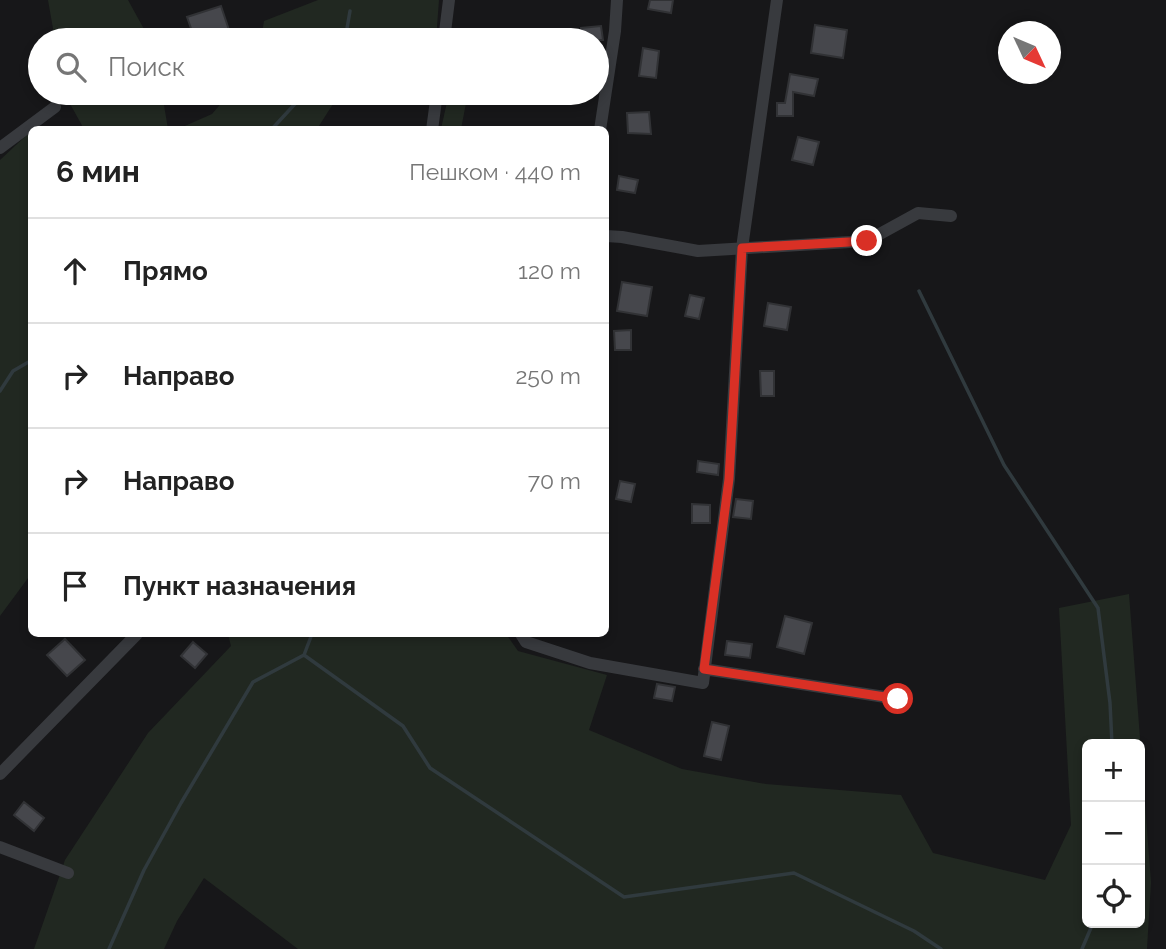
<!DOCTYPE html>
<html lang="ru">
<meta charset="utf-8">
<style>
body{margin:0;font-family:Raleway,sans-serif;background:#f2f2f2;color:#222}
.controls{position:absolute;right:21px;bottom:21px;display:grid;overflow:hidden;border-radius:10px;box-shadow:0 4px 10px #0003}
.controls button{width:63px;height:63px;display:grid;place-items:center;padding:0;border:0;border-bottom:2px solid #e0e0e0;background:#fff;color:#222;font:35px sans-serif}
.compass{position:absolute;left:998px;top:21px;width:63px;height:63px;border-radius:50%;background:#fff;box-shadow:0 4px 10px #0003;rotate:134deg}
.stop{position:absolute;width:21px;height:21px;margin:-16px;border:5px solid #d93025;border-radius:50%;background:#fff}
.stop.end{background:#d93025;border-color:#fff;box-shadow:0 2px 7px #0008}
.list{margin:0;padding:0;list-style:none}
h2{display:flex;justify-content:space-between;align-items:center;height:91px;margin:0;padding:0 28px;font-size:30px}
h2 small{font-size:23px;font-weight:400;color:#767676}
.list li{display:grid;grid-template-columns:46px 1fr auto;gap:21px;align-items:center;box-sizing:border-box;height:105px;padding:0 28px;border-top:2px solid #e0e0e0}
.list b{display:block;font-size:26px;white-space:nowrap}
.list em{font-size:23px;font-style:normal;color:#767676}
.icon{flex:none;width:38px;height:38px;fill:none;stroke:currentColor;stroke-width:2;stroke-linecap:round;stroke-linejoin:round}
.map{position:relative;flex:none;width:1166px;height:949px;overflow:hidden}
.search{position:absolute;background:#fff;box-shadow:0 4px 10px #0003;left:28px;top:28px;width:581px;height:77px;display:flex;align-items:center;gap:18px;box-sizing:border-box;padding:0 24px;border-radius:38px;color:#767676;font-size:26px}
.panel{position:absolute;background:#fff;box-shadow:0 4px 10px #0003;left:28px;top:126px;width:581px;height:511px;border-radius:10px}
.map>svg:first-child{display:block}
.green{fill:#212821;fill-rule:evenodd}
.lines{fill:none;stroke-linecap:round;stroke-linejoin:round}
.stream{stroke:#303a3e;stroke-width:3.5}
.building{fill:#46474c;stroke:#313235;stroke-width:2}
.minor{stroke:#383a3e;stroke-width:12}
.route{stroke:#d93025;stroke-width:9}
</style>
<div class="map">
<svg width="1166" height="949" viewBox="0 0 1166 949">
<rect width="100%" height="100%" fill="#171719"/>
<!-- green -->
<path class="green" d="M48 0H128L150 40H55Z
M318 0H439L436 40H261L264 21Z
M64 93H162L168 129H84Z
M230 93H340L317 129H178L212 114Z
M449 93H468L461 129H441Z
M31 131V574L0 616V160Z
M1129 594 1151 882 1147 949H298L204 878 177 921 164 949H34L65 860 148 733 231 646 228 634H506L518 651 607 675 589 730 682 769 766 784 901 795 933 853 1045 880 1071 825 1059 608ZM1087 744H1140V923H1087Z"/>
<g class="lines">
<!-- stream -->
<path class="stream" d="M345 40 350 11
M271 130 305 93
M919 291 1004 465 1098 608 1110 703 1112 744
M0 391 13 371 32 360
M312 634 304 655 403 726 430 768 624 897 794 873 914 931 941 949
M109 949 144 870 181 803 253 682 304 655
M1082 949 1093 923"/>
</g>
<!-- building -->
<path class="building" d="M650 0H673L671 13 648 9Z
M221 6 230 33 208 40H195L187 17Z
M815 25 847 30 843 58 811 53Z
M601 26 603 40H582L581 28Z
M643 48 659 51 656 78 639 76Z
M790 74 818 79 814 96 793 92V116H777V103H785Z
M649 112 651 134 628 133 627 113Z
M798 137 819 142 813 165 792 160Z
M619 176 638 180 635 193 617 190Z
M622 282 652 287 647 316 617 311Z
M690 295 704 298 699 319 685 316Z
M768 303 791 307 787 330 764 326Z
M631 330V350H615L614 331Z
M760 371H774V396H761Z
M698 461 719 464 718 475 697 472Z
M620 481 635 484 631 502 616 499Z
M736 499 753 501 751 519 733 517Z
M692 504 710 505V523H692Z
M785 616 812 623 804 654 777 647Z
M65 639 85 660 67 676 47 655Z
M727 641 752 644 750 658 725 655Z
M193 642 207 654 195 668 181 656Z
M657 684 675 687 672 701 654 698Z
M712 722 729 726 721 760 704 756Z
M24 802 44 818 34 831 14 815Z"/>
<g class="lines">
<!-- minor -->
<path class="minor" d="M444 40 449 0
M432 130 437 93
M600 130 615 31 617 0
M0 148 55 107
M606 236 622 237 698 251 867 241 918 213 951 216
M521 634 526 642 590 663 703 683 729 479 742 248 777 0
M704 669 898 699
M0 774 137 634
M0 847 68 873"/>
</g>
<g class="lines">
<!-- route -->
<path class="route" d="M867 241 742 248 729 479 704 669 898 699"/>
</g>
</svg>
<div class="controls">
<button>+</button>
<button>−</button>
<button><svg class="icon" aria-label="locate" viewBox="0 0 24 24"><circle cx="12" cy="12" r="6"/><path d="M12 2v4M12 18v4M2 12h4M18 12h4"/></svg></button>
</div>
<svg class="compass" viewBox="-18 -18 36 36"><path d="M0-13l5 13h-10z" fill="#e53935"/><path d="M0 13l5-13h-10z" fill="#767676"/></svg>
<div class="stop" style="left:898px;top:699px"></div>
<div class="stop end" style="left:867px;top:241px"></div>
<div class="search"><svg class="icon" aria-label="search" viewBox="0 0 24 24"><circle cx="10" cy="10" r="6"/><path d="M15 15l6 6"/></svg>Поиск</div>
<section class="panel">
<h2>6 мин<small>Пешком · 440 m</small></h2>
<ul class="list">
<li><svg class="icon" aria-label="ahead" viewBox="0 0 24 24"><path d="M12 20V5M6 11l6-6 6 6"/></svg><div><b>Прямо</b></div><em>120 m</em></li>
<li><svg class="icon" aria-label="right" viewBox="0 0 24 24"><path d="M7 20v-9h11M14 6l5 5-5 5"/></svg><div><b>Направо</b></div><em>250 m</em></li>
<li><svg class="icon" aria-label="right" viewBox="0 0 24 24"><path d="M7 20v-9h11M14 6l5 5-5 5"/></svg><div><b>Направо</b></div><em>70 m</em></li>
<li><svg class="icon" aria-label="arrive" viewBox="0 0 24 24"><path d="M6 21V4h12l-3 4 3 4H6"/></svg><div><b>Пункт назначения</b></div></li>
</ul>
</section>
</div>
